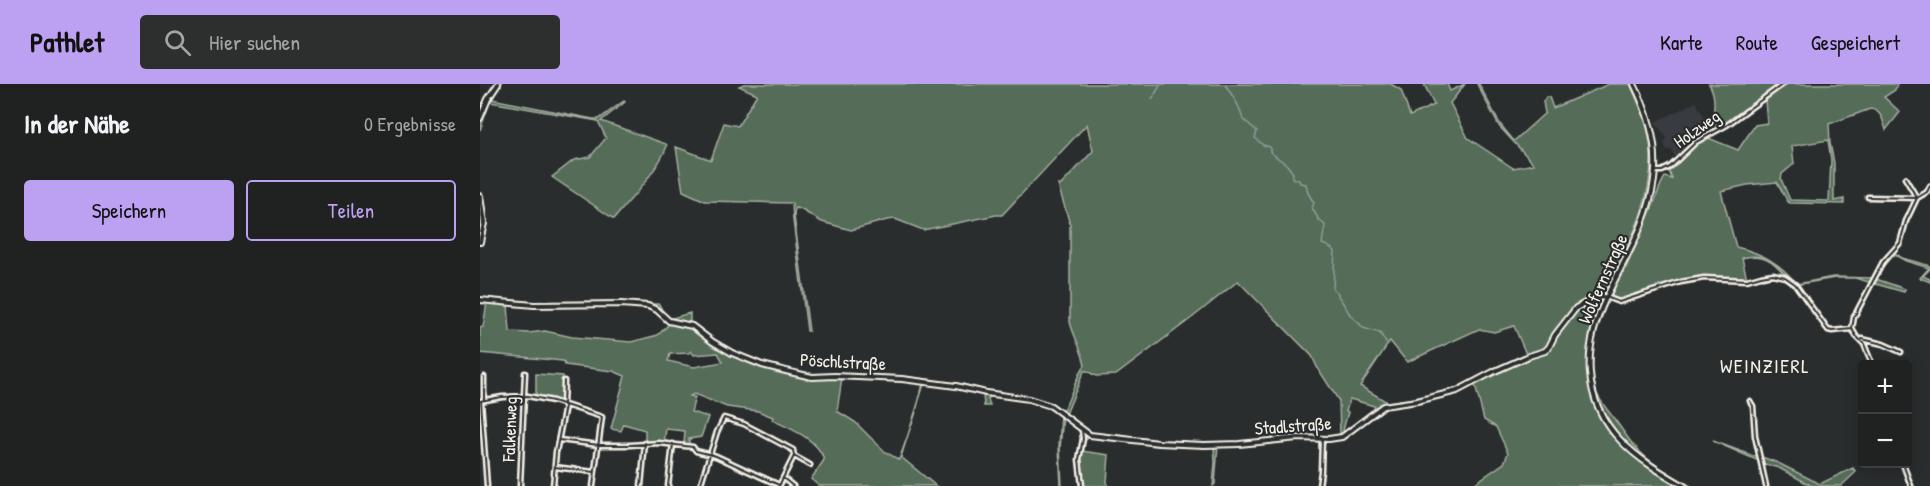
<!DOCTYPE html>
<html lang="de">
<meta charset="utf-8">
<style>
body{margin:0;font-family:"Patrick Hand",sans-serif;background:#2d2f2f;color:#f1f3f6}
.controls{position:absolute;right:18px;bottom:18px;display:grid;overflow:hidden;border-radius:6px;box-shadow:0 3px 15px #0003}
.controls button{width:54px;height:54px;display:grid;place-items:center;padding:0;border:0;border-bottom:2px solid #3d3f40;background:#202222;color:#f1f3f6;font:30px sans-serif}
.list{margin:0;padding:0;list-style:none}
h2{display:flex;justify-content:space-between;align-items:center;height:78px;margin:0;padding:0 24px;font-size:26px}
h2 small{font-size:20px;font-weight:400;color:#a2a4a5}
.actions{display:flex;gap:12px;padding:18px 24px}
.actions a{flex:1;padding:14px 0;border:2px solid #bca0f2;border-radius:6px;text-align:center;font-size:21px;color:#bca0f2}
.actions .main{background:#bca0f2;color:#111}
.icon{flex:none;width:33px;height:33px;fill:none;stroke:currentColor;stroke-width:2;stroke-linecap:round;stroke-linejoin:round}
.map{position:relative;flex:none;width:1450px;height:402px;overflow:hidden}
header{display:flex;align-items:center;gap:36px;box-sizing:border-box;height:84px;padding:0 30px;background:#bca0f2;color:#111}
header strong{font-size:28px}
nav{display:flex;gap:33px;margin-inline-start:auto;font-size:21px}
.search{width:420px;height:54px;background:#2d2f2f;display:flex;align-items:center;gap:15px;box-sizing:border-box;padding:0 21px;border-radius:6px;color:#a2a4a5;font-size:22px}
main{display:flex}
aside{flex:1;background:#202222}
.map>svg:first-child{display:block}
.built{fill:#373a41}
.green{fill:#556c59;stroke:#a4aea0;stroke-width:1.5;fill-rule:evenodd}
.lines{fill:none;stroke-linecap:round;stroke-linejoin:round}
.stream{stroke:#8d9e9c;stroke-width:1.5}
.street-casing{stroke:#f4f1e8;stroke-width:7}
.secondary-casing{stroke:#f4f1e8;stroke-width:8}
.street{stroke:#2a2d2e;stroke-width:2}
.secondary{stroke:#2a2d2e;stroke-width:4}
.labels{text-anchor:middle;stroke-width:4.5;stroke-linejoin:round;paint-order:stroke}
.street-label{font-size:18px;fill:#f4f1e8;stroke:#2a2d2e}
.neighbourhood-label{font-size:20px;letter-spacing:1.5px;fill:#f4f1e8;stroke:#2a2d2e}
</style>
<header>
<strong>Pathlet</strong>
<div class="search"><svg class="icon" aria-label="search" viewBox="0 0 24 24"><circle cx="10" cy="10" r="6"/><path d="M15 15l6 6"/></svg>Hier suchen</div>
<nav><a>Karte</a><a>Route</a><a>Gespeichert</a></nav>
</header>
<main>
<aside>
<h2>In der Nähe<small>0 Ergebnisse</small></h2>
<ul class="list">
</ul>
<div class="actions"><a class="main">Speichern</a><a>Teilen</a></div>
</aside>
<div class="map">
<svg width="1450" height="402" viewBox="0 0 1450 402">
<rect width="100%" height="100%" fill="#2a2d2e"/>
<filter id="ink" filterUnits="userSpaceOnUse"><feTurbulence type="fractalNoise" baseFrequency=".0167" numOctaves="2"/><feDisplacementMap in="SourceGraphic" scale="12" xChannelSelector="R" yChannelSelector="G"/><feConvolveMatrix kernelMatrix="1 2 1 2 8 2 1 2 1" color-interpolation-filters="sRGB"/></filter>
<g filter="url(#ink)">
<!-- built -->
<path class="built" d="M1216 18 1232 47 1210 60 1195 73 1190 65 1187 67 1184 60 1187 54 1175 38Z"/>
<!-- green -->
<path class="green" d="M15 0H21L12 15 113 35H119L144 17 145 18 121 37 186 60 187 62C177 88 151 114 134 135L72 93 94 76 110 73 126 54 118 37 10 18 0 46V20L4 18Z
M264 0H911L921 6 930 32 954 21 944 0H967L970 7 985 0 970 19 988 54 1033 84 1054 80 1019 42 997 0H999L1020 40 1034 57 1065 29 1063 18 1066 13H1069L1073 24 1129 0H1150C1157 15 1164 31 1168 47 1181 104 1150 159 1124 208L1128 216C1114 242 1105 281 1117 310 1122 320 1131 330 1138 340 1147 353 1155 365 1168 375 1181 385 1196 393 1211 402H991L1024 379 1028 369 1016 343 1004 336 995 301 970 311 903 323 896 327 897 324 894 322 870 315 866 327 868 328C866 338 862 343 863 353L845 357 843 359 840 402H837L840 386 839 358 832 354 738 362 735 400 733 402 735 378 734 363 610 353 604 357 601 367 629 371 627 398 628 402H600L598 372 601 350 597 344 583 332 580 364 582 402H578L581 401 579 363 581 330C560 316 537 315 512 311L508 315 510 322H504L503 310 473 303 444 300 421 373 456 402H339L331 395 344 376C338 355 311 345 292 336L293 333 278 327 247 323 214 310 210 312 215 313 211 328 228 333 221 353 209 355V360H204L205 347 186 345 184 359 165 358V346L144 340 141 347 131 345 145 292 133 287 85 281 83 277 0 269V244L3 243 7 218 0 214 49 220H179L185 232 189 235 210 229V239L235 258 251 267 274 277 327 291 414 293 545 312 567 318 583 327 584 326 599 290 605 281C602 266 594 253 590 238V140L578 101H581L613 67 607 40 522 131H516L443 146 415 135 407 136 371 146 342 138 320 125 315 124 314 132 329 247H327L313 136 312 119 225 117 203 107 196 63 231 76 244 39 258 42 277 10 259 2ZM758 197 832 272 837 283 859 317 860 351 852 353 810 352 760 358 705 359 616 351 602 344 586 330 604 287H607L616 292 636 291 713 233ZM28 220 159 222 174 225 190 239 178 251 151 258 92 253 65 247 49 249 30 248ZM1034 242 1046 270 975 307 951 312 907 318 880 302 910 257 927 278 999 245 1014 248ZM211 267 214 271 238 269 243 278 214 283 188 277 190 270 209 269ZM362 294 432 297 443 300 435 331 419 376 404 367 375 338 357 327Z
M1229 0H1301C1280 16 1258 36 1233 46 1232 30 1238 14 1229 0Z
M1305 0H1417L1415 6 1404 13 1420 28 1406 46C1403 36 1401 26 1390 25L1349 40 1350 59 1354 79V117L1364 115V120L1310 119 1308 118 1297 98 1267 101 1241 107 1256 163C1282 169 1300 179 1317 200L1353 193 1393 194 1405 172 1419 159 1428 130 1430 132 1422 159 1414 168 1422 174 1450 182V185L1443 192 1450 195V198L1440 194 1449 184 1426 177 1411 169 1396 195 1425 205 1424 208 1375 194H1355L1315 201C1305 193 1295 190 1283 195L1281 190 1305 191C1292 175 1282 169 1262 174L1267 195 1222 193 1168 208 1156 209 1145 215 1140 216 1132 213C1131 204 1141 193 1146 184 1156 162 1165 141 1174 119 1178 109 1179 102 1185 93L1192 95 1189 87 1209 66 1226 53 1258 66 1275 41 1287 39 1285 17ZM1348 56 1351 76 1349 117 1310 116 1301 95 1302 90 1314 80 1312 62Z
M56 290 83 292V320L56 313Z
M1233 357 1279 374 1276 361H1279L1282 373 1298 379 1340 400 1373 384 1376 388 1361 402H1332L1299 384 1284 380 1287 402H1285L1279 377Z"/>
<g class="lines">
<!-- stream -->
<path class="stream" d="M745 0 758 21 763 35 777 47 775 54 783 61 790 63V68L807 81 813 89 812 94 819 96 820 99 826 100 828 109 834 119 832 124 839 136 845 141 842 160 848 162 855 167 853 205 858 209V212C864 219 867 227 872 233 876 237 880 239 883 244L900 249 906 259
M675 10 681 0
M672 15 674 12"/>
<!-- street casing -->
<g class="street-casing">
<path id="street" d="M1175 87H1182L1190 83 1216 58 1247 41 1303 0
M1425 94 1437 114
M1388 113 1437 114
M1126 213 1139 218 1201 198 1224 194 1267 196 1281 192 1293 190 1305 193 1315 200 1348 246 1352 247 1372 245
M1382 255 1403 260 1421 268
M1392 280 1384 260 1376 252 1372 245 1374 233 1403 178 1420 159 1426 137 1437 114 1447 108 1450 102
M4 293V316
M0 317 22 313 48 312 73 317 122 333 113 402
M1 317 7 402
M1270 317 1273 322 1275 352 1286 402
M83 321 84 297
M602 346 603 355 599 375 602 402
M79 356 119 361H150L179 359 213 363 216 367 236 372 299 401
M314 372 330 381
M1423 380 1431 402
M75 383 114 388
M303 394 313 402
M40 402 45 289
M73 402 76 368 85 322
M161 402 165 359
M188 402 193 360
M220 402 237 348 244 334 264 340 313 366 314 372 299 402
M839 402 841 387 842 355"/>
</g>
<!-- secondary casing -->
<g class="secondary-casing">
<path id="secondary" d="M1154 0C1169 30 1179 62 1174 96 1168 140 1144 175 1126 214 1103 262 1101 316 1141 357 1159 376 1182 389 1204 402
M0 34 8 15 18 0
M0 112 4 139 0 158
M0 216 54 221 141 220 168 222 177 226 189 237 212 242 233 258 252 269 282 281 310 288 332 293 355 292 422 295 476 302 506 309 549 315 571 322 610 351 679 359 724 361 759 360 818 354 849 355 862 353 903 322 937 317 977 307 1015 287 1049 272 1065 267 1069 263 1075 251 1096 224 1114 214 1126 213"/>
</g>
<!-- street -->
<use href="#street" class="street"/>
<!-- secondary -->
<use href="#secondary" class="secondary"/>
</g>
</g>
<g class="labels">
<!-- street labels -->
<g class="street-label">
<text transform="translate(1217 45) rotate(-35)" y="6">Holzweg</text>
<text transform="translate(1123 195) rotate(-66)" y="6">Wolfernstraße</text>
<text transform="translate(363 278) rotate(3)" y="6">Pöschlstraße</text>
<text transform="translate(813 342) rotate(-4)" y="6">Stadlstraße</text>
<text transform="translate(30 345) rotate(-88)" y="6">Falkenweg</text>
</g>
<!-- neighbourhood labels -->
<g class="neighbourhood-label">
<text x="1285" y="289">WEINZIERL</text>
</g>
</g>
</svg>
<div class="controls">
<button>+</button>
<button>−</button>
</div>
</div>
</main>
